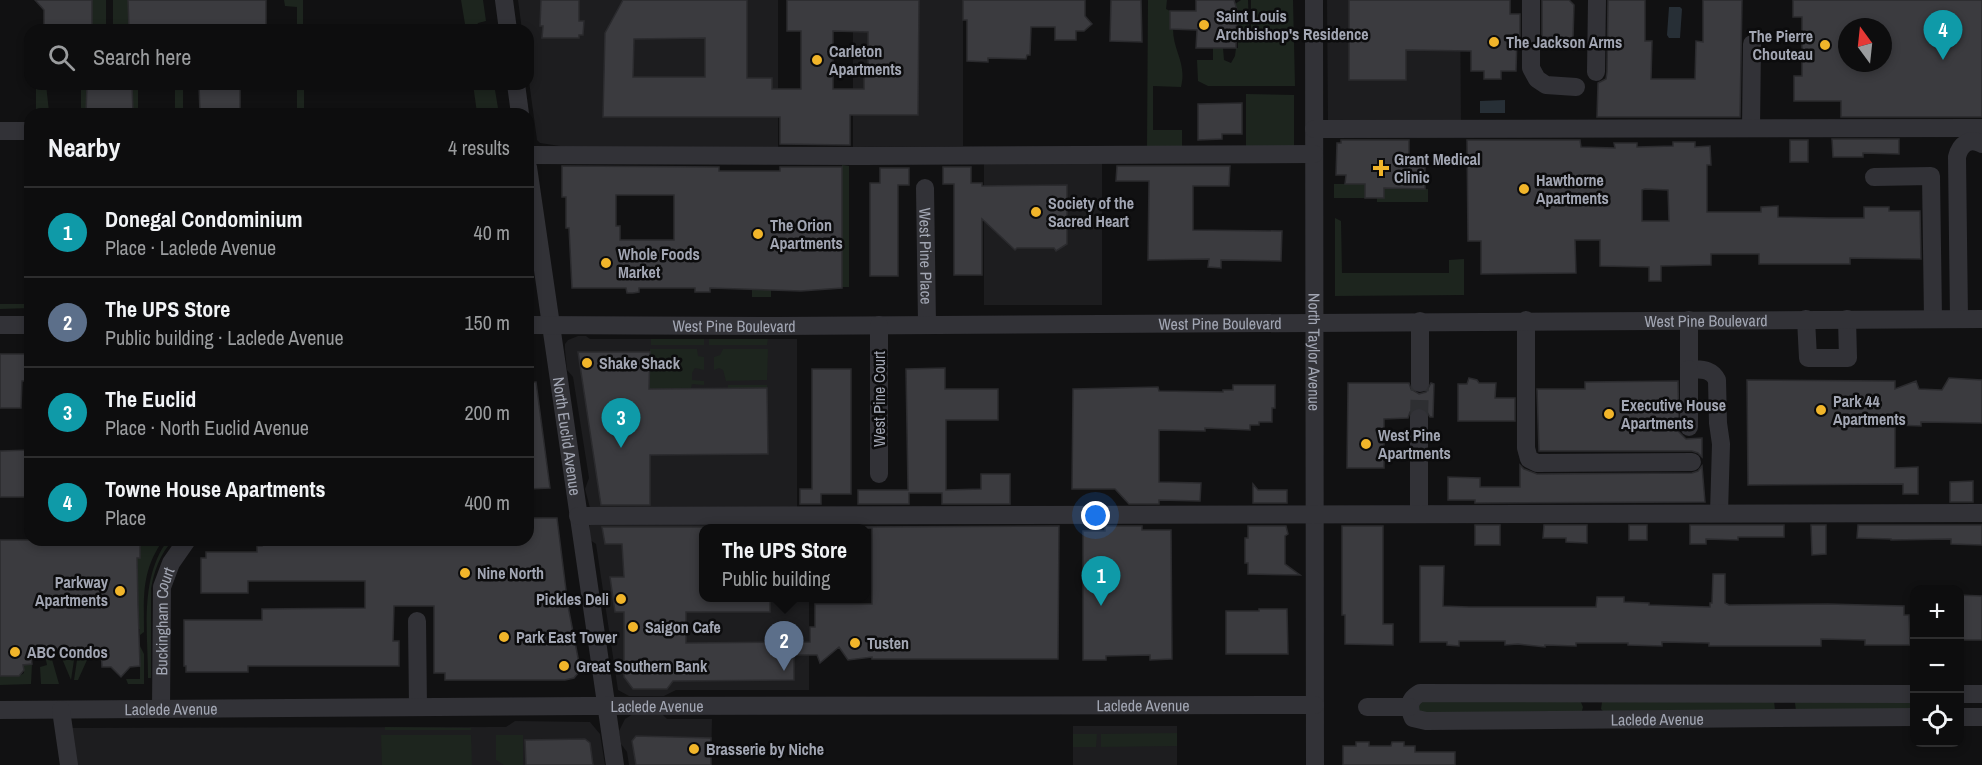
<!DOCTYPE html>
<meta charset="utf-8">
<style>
body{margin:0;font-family:"Archivo Narrow",sans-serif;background:#1b1b1c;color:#f1f3f6}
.controls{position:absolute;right:18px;bottom:18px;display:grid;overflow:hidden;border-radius:12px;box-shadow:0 3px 9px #0003}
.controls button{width:54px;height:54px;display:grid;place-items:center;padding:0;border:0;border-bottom:2px solid #2d2d2e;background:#0d0d0e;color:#f1f3f6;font:30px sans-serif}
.compass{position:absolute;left:1838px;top:18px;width:54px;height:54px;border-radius:50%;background:#0d0d0e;box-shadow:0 3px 9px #0003;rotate:345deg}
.you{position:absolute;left:1096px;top:516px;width:21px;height:21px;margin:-15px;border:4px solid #fff;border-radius:50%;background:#1a73e8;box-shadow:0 0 0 9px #1a73e833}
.badge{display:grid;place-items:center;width:39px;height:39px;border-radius:50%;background:#f1b52a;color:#fff;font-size:20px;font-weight:700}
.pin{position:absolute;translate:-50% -50px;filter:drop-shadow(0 2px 3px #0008)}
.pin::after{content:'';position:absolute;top:32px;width:21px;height:18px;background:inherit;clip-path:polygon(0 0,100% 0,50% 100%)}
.popup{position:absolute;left:699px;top:524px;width:171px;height:78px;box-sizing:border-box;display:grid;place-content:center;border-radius:12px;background:#0d0d0e;filter:drop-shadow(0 2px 4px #0005);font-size:20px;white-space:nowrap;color:#9a9c9e}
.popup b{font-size:22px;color:#f1f3f6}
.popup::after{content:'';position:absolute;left:50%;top:100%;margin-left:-12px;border:12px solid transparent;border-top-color:#0d0d0e}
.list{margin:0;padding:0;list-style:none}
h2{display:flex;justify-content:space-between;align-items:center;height:78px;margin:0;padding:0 24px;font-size:26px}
h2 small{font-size:20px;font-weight:400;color:#9a9c9e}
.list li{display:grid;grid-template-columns:39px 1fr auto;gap:18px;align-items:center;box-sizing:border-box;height:90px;padding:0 24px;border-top:2px solid #2d2d2e}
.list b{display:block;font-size:22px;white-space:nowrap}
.list p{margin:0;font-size:20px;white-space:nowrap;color:#9a9c9e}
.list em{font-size:20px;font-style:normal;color:#9a9c9e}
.icon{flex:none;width:33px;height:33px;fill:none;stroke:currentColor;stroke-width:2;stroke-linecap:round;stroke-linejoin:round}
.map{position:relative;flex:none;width:1982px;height:765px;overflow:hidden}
.search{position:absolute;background:#0d0d0e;box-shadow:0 3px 9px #0003;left:24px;top:24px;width:510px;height:66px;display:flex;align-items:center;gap:15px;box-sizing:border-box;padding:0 21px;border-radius:18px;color:#9a9c9e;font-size:22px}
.panel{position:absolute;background:#0d0d0e;box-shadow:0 3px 9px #0003;left:24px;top:108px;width:510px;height:438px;border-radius:18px}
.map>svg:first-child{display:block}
.built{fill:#1d1d1f}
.green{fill:#1d251e}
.water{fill:#272f36}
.building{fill:#3b3b3f;stroke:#2b2b2e;stroke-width:1.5;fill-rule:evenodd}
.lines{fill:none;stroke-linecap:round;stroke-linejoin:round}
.minor-tunnel{stroke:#2e2f32;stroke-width:18;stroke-dasharray:18 9;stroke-linecap:butt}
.minor{stroke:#323237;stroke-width:18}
.poi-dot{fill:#f1b52a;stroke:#0c0c0d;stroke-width:2}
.labels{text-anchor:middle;stroke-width:5;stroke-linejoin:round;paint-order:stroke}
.poi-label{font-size:16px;font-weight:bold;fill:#a2a6b3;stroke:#0c0c0d;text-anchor:start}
.street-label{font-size:16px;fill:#a2a6b3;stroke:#0c0c0d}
</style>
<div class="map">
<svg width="1982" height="765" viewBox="0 0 1982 765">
<rect width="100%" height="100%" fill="#111112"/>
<!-- built -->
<path class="built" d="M518 0H778V149L573 148 540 143 537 140 528 74V30H522Z
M853 0H963V146L853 147Z
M1327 0H1460L1461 122 1328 123Z
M984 161H1102V305H984Z
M578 336H586L590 339H797V509L590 508 585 489 589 478 573 377 567 370 565 350V344L568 340Z
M809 523V528H703V598H809V690H676L664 696H629L618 690 596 544 590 540V525Z
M633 714 663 715 667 719H712L711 765H629L627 752 621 744 619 731 625 719Z
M515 721 590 722 600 734 605 765H75L70 728 506 727Z
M1073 726H1177V765H1073Z"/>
<!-- green -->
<path class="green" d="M92 0H106V30H92Z
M113 0H128L129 30H113Z
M284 0H303V30H297V7L285 6Z
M461 0H483L486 21 478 23 475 30H466Z
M1148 0H1167L1166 9 1170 11V29H1173C1173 51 1187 63 1181 87L1153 86V130H1182V146H1147Z
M1241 0H1248L1249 27 1247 29H1236L1240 20 1235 12V4Z
M1251 0H1293L1295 86H1208L1198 81 1197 60H1213V48H1223L1224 60 1231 63 1235 56 1236 48H1238V33L1251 34Z
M36 84H46L49 112 36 114Z
M81 84H87L86 114H81Z
M132 84H138V114H133Z
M175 84H183V114H175Z
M297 84H304V114H297Z
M473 84H494L499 114H423L477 113Z
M1246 94 1294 95V146H1246Z
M842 165 849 166V287H842Z
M1334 184H1365V198H1334Z
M1384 188 1428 189V202H1377V198Z
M1335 218 1341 221 1342 273H1449V260L1464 259V295L1335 296Z
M752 288H771V297H752Z
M0 304H30V308L0 309Z
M651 339H704V345H651Z
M709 339H768L767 345H709Z
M650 349H697L698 356 704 357V370L695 368 692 373V380L704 381V385L692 384 691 388 649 389Z
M723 349H768L767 380 726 381 723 370 719 368 714 370V357L720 355Z
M728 385H767V388H728Z
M143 540H163C141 572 144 596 144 632L140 635V629H138L137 558 140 541Z
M168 540H173C160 554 154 571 151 589V678H148C148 633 139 578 168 540Z
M140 646 144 654V684H128L126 679H140Z
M49 649 59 684H41L40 667 47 665 44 650Z
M58 649H88L87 660 78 680H74L77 660H85V653L63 654 64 660H74L71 680Z
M32 664 31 684 0 685V676H19L24 673 23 665Z
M1914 698V713L1796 711 1795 703 1796 700Z
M1423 700H1580L1583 707 1582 711 1426 714 1419 711V703Z
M1774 701 1775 710 1604 712 1601 709 1602 702Z
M385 727 471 728V730H385Z
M1177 733V746L1101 747V734Z
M1073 734H1097L1096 747H1073Z
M381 735H471L472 765H382Z
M496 735H523V765H504L496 760Z"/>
<!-- water -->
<path class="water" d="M1669 7H1680L1682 9 1680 38H1669L1667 35Z
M1505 100V113H1480V101Z"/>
<!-- building -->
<path class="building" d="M35 0H92V30H44V10Z
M128 0H266V27H253V30H129Z
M541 0H579V21H584L583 35H579V38H542L543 26H540Z
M623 0H747V78H772V89H801V31H787V0H919L918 115H850V145L780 144V117H603L605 33ZM833 31 868 32V68H864V89H833ZM705 38V77H633L634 39Z
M963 0H1085V16L1092 24 1084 31H1076V40H1055V27H1031L1030 55H1027L1026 59 988 58V62L967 61V20H963Z
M1111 0H1141L1142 42 1110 41Z
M1196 0H1234L1240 20 1236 27V48H1196L1197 30 1170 29V11H1196Z
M1349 0H1510V14H1520V37H1517L1516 71H1501V79H1484V71H1471V51L1406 50V80H1349Z
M1542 0H1569L1574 5 1573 38 1542 37Z
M1608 0H1645V41H1652L1651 79H1695L1696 41 1703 42V0H1742L1740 117H1597L1598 83 1606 79 1607 72Z
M1793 0H1982V117H1841V101H1794V76H1802V17H1793ZM1847 27H1883V63H1847Z
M87 84H132L133 114H86Z
M199 84H240V114H200Z
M1242 103V134H1222V139L1198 140V104Z
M1832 139H1899V154L1863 153V157H1833Z
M1341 140H1409V161H1425V189L1384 188V198H1365V184H1345L1346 175H1336L1337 143H1341Z
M1467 140H1580L1581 147 1615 148 1614 143H1637V147L1673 146V142H1695V147L1710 146 1711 165H1707V212H1761V207L1778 206V217L1828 218H1864V207H1889V211H1920L1921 259 1850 258V264H1759V254H1711V265L1661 266V281H1649V267L1600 266V240H1575L1576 273 1481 274V241H1468ZM1645 189 1668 190 1669 221H1642V190Z
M1790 140H1808V162H1790Z
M562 166 719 167V171H780V167H842V288L801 291 710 288V292H695V288H639V292L633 293H627L626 288H572L569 228H566V197H562ZM616 195H674V240H620V226H616Z
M1117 166H1230L1229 186H1193V230L1282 231 1281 261 1221 260V268L1208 267 1209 259 1148 260 1149 181H1116Z
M943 167H971V183H982V186L1067 185V244L1056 251 1054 248H1017L1015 250 982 219V275H954V184H943Z
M880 168H909V185H898V276H870V183H880Z
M578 352H650L649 389 767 388 768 454 650 455V505H601Z
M0 354H30V381H22L21 408H0Z
M945 368V389H998V420H946V490L981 489V474H1010V504H942V493H909V504H858V490H908L906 369Z
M812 369H851V494H821V504H800V489H812Z
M1469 378 1477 380 1479 383H1496L1495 398H1515V421H1458V384H1467Z
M1949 378 1982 380V423L1921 422V426L1895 425V468L1918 467V494H1903V484L1748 485 1747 380 1895 381V389L1916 381 1919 389 1942 390Z
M1678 381 1679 432 1686 439 1702 438V457L1698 453 1692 451H1539L1537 389H1585V382Z
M536 382 550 488 528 489V383Z
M1348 383H1409L1411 389 1419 394 1426 392 1431 383 1434 384 1433 417H1430L1425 409 1418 407 1410 412 1408 418 1384 419V468H1347Z
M1233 385H1275V408H1272V422H1259V425H1250V430L1205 428V431L1159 430V482L1201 483 1200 501 1159 500V504H1129L1115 489H1072L1073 389 1158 387 1159 391 1223 392V390H1233Z
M30 450V497H0V451Z
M1520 465 1524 469 1537 474 1692 473 1698 471 1702 466 1705 502 1475 503V500H1448V477L1480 478V487H1520Z
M1973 481V502H1950V482Z
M1253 484 1258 490H1287V503H1253Z
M528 518H557L568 606 580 668 579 672 574 678 565 680H445V673H434V606H394L393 641H399V666H248V672H186V666H184V620H262V609L365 608V581H248V593H201V558H206V552H257V546H262V540H528Z
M1475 525H1500V545H1475Z
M1544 525H1587V543L1566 542V538H1543Z
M1629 525H1647V540H1629Z
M1690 525H1784V537H1738V540L1706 539V544H1690Z
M1811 525H1826V554L1812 555Z
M1858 525H1982V545L1951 544V539L1891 540V539L1857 538Z
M1059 526 1058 659H872V657L848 660 839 647 820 663 817 655H794V680L673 681 667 689H633L624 677V612H615L610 577H624L622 544H605L602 527H703V597H770V612H686V643L810 642V627H815V604H872V528H858V527Z
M1105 526H1142V530H1171L1172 659 1150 660V655L1106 656V660H1083V531H1105Z
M1248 526H1286L1288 534 1285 536V564L1300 575 1248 574V563H1245V538H1248Z
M1342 526H1383V624H1393V645L1345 644V615H1342Z
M0 540H140V558H137L138 605 140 666 130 667 121 677 111 667H102L101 649H30L32 664 23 665 24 670 19 676H0Z
M1420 566H1444L1443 606 1469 607H1596L1597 597H1624V602L1649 603V605L1710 607V603H1712L1713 574H1725V603L1729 605 1828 604 1904 606V615H1909L1910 645H1865V640L1821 639V646H1709V643L1662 642V646L1628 645V643H1576V646L1545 645V647L1518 644 1505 645V641H1459V646L1447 645V642H1420Z
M1959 595 1982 596V640H1959Z
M1259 609H1287L1288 654H1226V611H1259Z
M636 736 711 738V765H636L632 741Z
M585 739 590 743 593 765H526L525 740Z
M1356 742H1369V746H1391L1392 742H1404V746H1415V752H1455V765H1343V746H1356Z"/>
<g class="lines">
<!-- minor-tunnel -->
<path class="minor-tunnel" d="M1419 418 1420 383"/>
<!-- minor -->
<g class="minor">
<path d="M504 0 508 30"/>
<path id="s1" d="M1314 0 1315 765"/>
<path d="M1531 0V68L1537 79 1546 85 1576 87"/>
<path d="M1596 72 1597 0"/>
<path d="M516 84 520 114"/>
<path d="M1751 128 1752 44"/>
<path d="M1314 129 1982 128"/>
<path d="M0 131H30"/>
<path d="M528 155 863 156 1314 154"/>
<path id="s2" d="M528 167 615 765"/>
<path d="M1874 177 1931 176 1933 319"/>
<path id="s3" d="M925 188 927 323"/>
<path d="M1806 319 1808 358H1848L1847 319"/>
<path d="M1959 319 1957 157C1960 144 1970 137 1982 144"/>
<path d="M1526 320V448L1529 459 1537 463 1692 462"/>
<path d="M1689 320V369C1701 370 1711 368 1717 380L1718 423 1721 444 1719 513"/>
<path d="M0 325H30"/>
<path id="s4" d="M528 325 776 326 1982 319"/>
<path d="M879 325V474"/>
<path d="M1420 383V321"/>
<path d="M1689 427V369"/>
<path d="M1419 514V418"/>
<path d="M578 516 1982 513"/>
<path d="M417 621 418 707"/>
<path id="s5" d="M1914 694 1420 693C1409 699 1408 707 1413 718L1426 721 1914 717"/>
<path d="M1960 694H1982"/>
<path d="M1367 707H1410"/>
<path id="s6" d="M161 709 162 587 171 563 187 540"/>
<path id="s7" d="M0 710 587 706 1315 705"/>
<path d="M61 710 69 765"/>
<path d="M1960 717H1982"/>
</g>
</g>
<!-- markers -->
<g class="poi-dot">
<circle cx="1204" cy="25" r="6"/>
<circle cx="1494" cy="42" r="6"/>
<circle cx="1825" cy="45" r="6"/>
<circle cx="817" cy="60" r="6"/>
<path d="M1378 159h6v6h6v6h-6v6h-6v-6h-6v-6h6z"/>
<circle cx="1524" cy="189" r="6"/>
<circle cx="1036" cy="212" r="6"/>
<circle cx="758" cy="234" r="6"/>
<circle cx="606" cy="263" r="6"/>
<circle cx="587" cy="363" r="6"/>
<circle cx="1821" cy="410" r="6"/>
<circle cx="1609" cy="414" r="6"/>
<circle cx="1366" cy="444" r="6"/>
<circle cx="465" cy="573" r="6"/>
<circle cx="120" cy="591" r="6"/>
<circle cx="621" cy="599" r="6"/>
<circle cx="633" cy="627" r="6"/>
<circle cx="504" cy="637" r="6"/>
<circle cx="855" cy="643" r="6"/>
<circle cx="15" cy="652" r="6"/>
<circle cx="564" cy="666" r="6"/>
<circle cx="694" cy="749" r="6"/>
</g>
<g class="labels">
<!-- poi labels -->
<g class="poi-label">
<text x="1216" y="22">Saint Louis<tspan x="1216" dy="18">Archbishop's Residence</tspan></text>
<text x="1813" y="42" text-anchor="end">The Pierre<tspan x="1813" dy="18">Chouteau</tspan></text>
<text x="1506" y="48">The Jackson Arms</text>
<text x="829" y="57">Carleton<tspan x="829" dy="18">Apartments</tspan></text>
<text x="1394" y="165">Grant Medical<tspan x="1394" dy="18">Clinic</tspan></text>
<text x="1536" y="186">Hawthorne<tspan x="1536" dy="18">Apartments</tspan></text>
<text x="1048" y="209">Society of the<tspan x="1048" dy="18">Sacred Heart</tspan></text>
<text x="770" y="231">The Orion<tspan x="770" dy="18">Apartments</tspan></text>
<text x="618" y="260">Whole Foods<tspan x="618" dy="18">Market</tspan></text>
<text x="599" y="369">Shake Shack</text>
<text x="1833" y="407">Park 44<tspan x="1833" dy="18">Apartments</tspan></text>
<text x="1621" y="411">Executive House<tspan x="1621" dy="18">Apartments</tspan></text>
<text x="1378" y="441">West Pine<tspan x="1378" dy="18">Apartments</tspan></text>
<text x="477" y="579">Nine North</text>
<text x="108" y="588" text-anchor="end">Parkway<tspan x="108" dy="18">Apartments</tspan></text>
<text x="609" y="605" text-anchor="end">Pickles Deli</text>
<text x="645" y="633">Saigon Cafe</text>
<text x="516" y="643">Park East Tower</text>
<text x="867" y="649">Tusten</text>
<text x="27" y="658">ABC Condos</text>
<text x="576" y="672">Great Southern Bank</text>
<text x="706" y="755">Brasserie by Niche</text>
</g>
<!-- street labels -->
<g class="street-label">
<text dy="6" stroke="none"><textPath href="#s3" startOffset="68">West Pine Place</textPath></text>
<text dy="6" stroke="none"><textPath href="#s4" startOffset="1178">West Pine Boulevard</textPath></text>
<text dy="6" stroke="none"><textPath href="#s4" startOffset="692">West Pine Boulevard</textPath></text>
<text dy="6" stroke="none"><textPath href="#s4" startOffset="206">West Pine Boulevard</textPath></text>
<text dy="6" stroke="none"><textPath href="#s1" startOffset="352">North Taylor Avenue</textPath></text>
<text transform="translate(879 399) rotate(-90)" y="6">West Pine Court</text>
<text dy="6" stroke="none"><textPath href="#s2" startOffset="272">North Euclid Avenue</textPath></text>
<text dy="6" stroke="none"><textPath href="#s6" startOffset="88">Buckingham Court</textPath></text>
<text dy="6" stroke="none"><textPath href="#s7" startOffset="1143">Laclede Avenue</textPath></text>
<text dy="6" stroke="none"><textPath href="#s7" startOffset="657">Laclede Avenue</textPath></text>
<text dy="6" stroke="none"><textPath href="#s7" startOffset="171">Laclede Avenue</textPath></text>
<text dy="6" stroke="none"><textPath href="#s5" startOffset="768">Laclede Avenue</textPath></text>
</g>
</g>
</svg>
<div class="controls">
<button>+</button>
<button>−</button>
<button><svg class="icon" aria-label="locate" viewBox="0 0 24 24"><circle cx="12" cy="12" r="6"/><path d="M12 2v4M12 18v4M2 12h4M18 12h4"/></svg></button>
</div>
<svg class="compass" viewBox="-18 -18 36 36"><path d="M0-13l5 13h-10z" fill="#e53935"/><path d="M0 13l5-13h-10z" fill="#9a9c9e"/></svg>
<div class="you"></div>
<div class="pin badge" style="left:1101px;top:606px;background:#0f9aa8">1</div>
<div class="pin badge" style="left:784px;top:671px;background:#5c6f8a">2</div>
<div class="popup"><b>The UPS Store</b>Public building</div>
<div class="pin badge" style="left:621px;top:448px;background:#0f9aa8">3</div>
<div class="pin badge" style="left:1943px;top:60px;background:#0f9aa8">4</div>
<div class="search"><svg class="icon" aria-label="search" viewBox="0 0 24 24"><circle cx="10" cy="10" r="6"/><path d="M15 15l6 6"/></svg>Search here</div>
<section class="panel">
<h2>Nearby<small>4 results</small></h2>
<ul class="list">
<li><span class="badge" style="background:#0f9aa8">1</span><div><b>Donegal Condominium</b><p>Place · Laclede Avenue</p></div><em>40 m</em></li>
<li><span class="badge" style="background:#5c6f8a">2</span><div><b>The UPS Store</b><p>Public building · Laclede Avenue</p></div><em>150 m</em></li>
<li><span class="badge" style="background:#0f9aa8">3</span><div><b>The Euclid</b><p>Place · North Euclid Avenue</p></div><em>200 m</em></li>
<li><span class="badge" style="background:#0f9aa8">4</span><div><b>Towne House Apartments</b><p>Place</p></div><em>400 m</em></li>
</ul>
</section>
</div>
